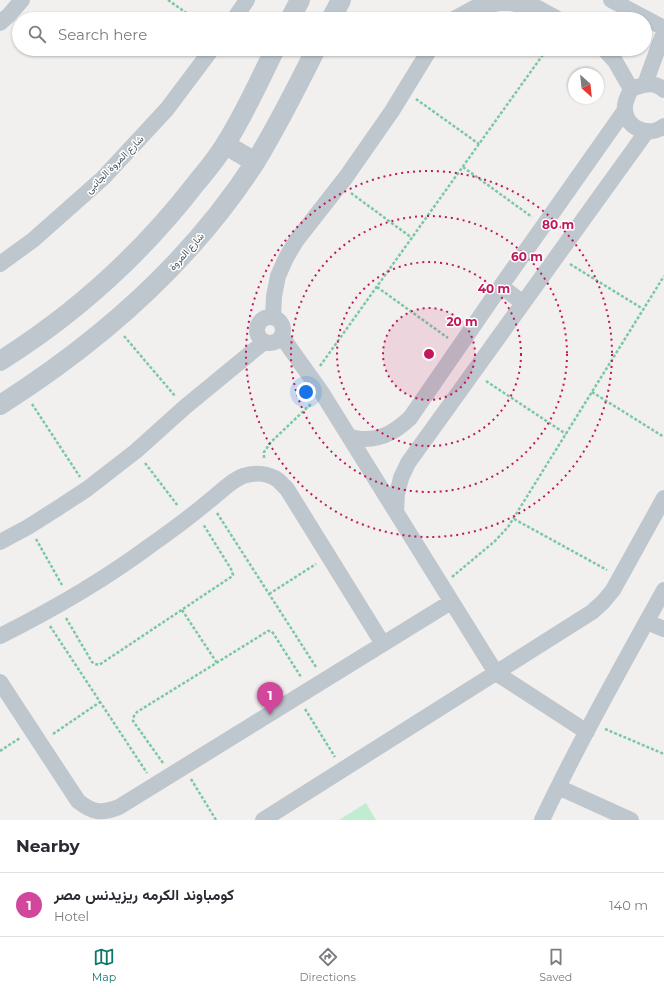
<!DOCTYPE html>
<meta charset="utf-8">
<style>
body{margin:0;font-family:Montserrat,Vazirmatn,sans-serif;background:#f2f2f3;color:#2b2b33}
.compass{position:absolute;left:568px;top:68px;width:36px;height:36px;border-radius:50%;background:#fff;box-shadow:0 1px 3px #0004;rotate:153deg}
.you{position:absolute;left:306px;top:392px;width:14px;height:14px;margin:-10px;border:3px solid #fff;border-radius:50%;background:#1a73e8;box-shadow:0 0 0 6px #1a73e833}
.badge{display:grid;place-items:center;width:26px;height:26px;border-radius:50%;background:#0f766e;color:#fff;font-size:13px;font-weight:700}
.pin{position:absolute;translate:-50% -33px;filter:drop-shadow(0 1px 2px #0008)}
.pin::after{content:'';position:absolute;top:21px;width:14px;height:12px;background:inherit;clip-path:polygon(0 0,100% 0,50% 100%)}
.list{margin:0;padding:0;list-style:none}
h2{display:flex;justify-content:space-between;align-items:center;height:52px;margin:0;padding:0 16px;font-size:17px}
h2 small{font-size:13px;font-weight:400;color:#7c7c81}
.list li{display:grid;grid-template-columns:26px 1fr auto;gap:12px;align-items:center;box-sizing:border-box;height:64px;padding:0 16px;border-top:1px solid #e1e1e2}
.list b{display:block;font-size:15px;white-space:nowrap}
.list p{margin:0;font-size:13px;white-space:nowrap;color:#7c7c81}
.list em{font-size:13px;font-style:normal;color:#7c7c81}
.icon{flex:none;width:22px;height:22px;fill:none;stroke:currentColor;stroke-width:2;stroke-linecap:round;stroke-linejoin:round}
.map{position:relative;flex:none;width:664px;height:820px;overflow:hidden}
.search{position:absolute;background:#fff;box-shadow:0 1px 3px #0004;left:12px;right:12px;top:12px;height:44px;display:flex;align-items:center;gap:10px;box-sizing:border-box;padding:0 14px;border-radius:22px;color:#7c7c81;font-size:15px}
.sheet{height:116px;background:#fff}
nav{display:flex;justify-content:space-around;align-items:center;box-sizing:border-box;height:56px;border-top:1px solid #e1e1e2;background:#fff;font-size:11px;color:#7c7c81}
nav a{display:grid;justify-items:center;gap:2px}
nav .on{color:#0f766e}
.map>svg:first-child{display:block}
.green{fill:#c0edd1}
.lines{fill:none;stroke-linecap:round;stroke-linejoin:round}
.path{stroke:#7ac9a2;stroke-width:2.5;stroke-dasharray:3 2;stroke-linecap:butt}
.minor{stroke:#bec7cd;stroke-width:16}
.tertiary{stroke:#bec7cd;stroke-width:20}
.ring{fill:none;stroke:#c2185b;stroke-width:2;stroke-dasharray:2 4}
.labels{text-anchor:middle;stroke-width:3;stroke-linejoin:round;paint-order:stroke}
.street-label{font-size:10px;fill:#48535c;stroke:#fff}
.centre{fill:#c2185b;stroke:#fff;stroke-width:2}
.ring-label{font-size:12px;text-anchor:middle;font-weight:bold;fill:#c2185b;stroke:#fff;stroke-width:3;stroke-linejoin:round;paint-order:stroke}
</style>
<div class="map">
<svg width="664" height="820" viewBox="0 0 664 820">
<rect width="100%" height="100%" fill="#f2efef"/>
<!-- green -->
<path class="green" d="M366 803 376 820H339Z"/>
<g class="lines">
<!-- path -->
<path class="path" d="M168 0 195 19
M416 99 479 144
M463 167 532 217
M351 193 412 238
M570 264 643 309
M377 287 448 338
M124 336 175 396
M320 366 547 49
M486 381 566 434
M592 392 664 437
M32 404 80 477
M264 458V452L271 442 312 403
M145 463 178 506
M217 513 316 667
M514 519 607 570
M36 539 62 585
M452 577 495 541 508 527 664 276
M269 594 316 564
M182 610 217 663
M66 618 92 662 95 664 99 665 231 577 233 575 231 569 203 524
M50 626 147 773
M305 709 335 757
M605 729 664 754
M53 734 100 702
M0 751 20 738
M163 763 133 721 134 716 137 712 268 631H271L273 633 301 677
M191 779 216 820"/>
<!-- minor -->
<path class="minor" d="M611 0 664 28
M234 19 247 0
M454 19 474 8 505 2 538 8 558 19
M0 23 9 15 22 0
M604 49 615 61 631 89
M645 84 664 32
M664 90C653 80 643 85 631 89 628 96 624 103 625 110 627 130 650 137 664 126
M0 264 33 240 103 178 167 109 212 49
M501 286 523 303
M273 317 274 296 278 276 286 258 296 241 346 177 392 111 430 49
M257 330a13 13 0 1 1 26 0a13 13 0 1 1-26 0Z
M282 337 322 393 496 673 587 732
M350 437C355 438 360 439 365 439 384 439 397 430 410 418L501 286 625 110
M396 511 397 494 401 478 408 463 647 131
M0 542 28 527 58 508 87 489 136 451 185 407 264 342
M647 622 664 629
M0 636C52 610 104 580 151 545 171 531 190 517 209 501 220 493 230 481 243 476 255 472 268 473 278 480 281 483 284 486 287 489L383 644
M0 682 78 801C93 813 101 814 119 807L451 602
M558 787 631 820
M263 820 592 612 603 602 613 590 664 498
M542 820C579 742 622 666 664 590"/>
<!-- tertiary -->
<path class="tertiary" d="M290 19 300 0
M331 19 341 0
M226 145 255 162
M0 361C75 314 143 252 197 182 207 170 218 157 226 143 245 113 259 81 275 49
M0 405C101 341 191 262 256 161 278 125 297 87 316 49"/>
</g>
<!-- distance rings -->
<circle cx="429" cy="354" r="46" fill="#c2185b" fill-opacity=".12"/>
<g class="ring">
<circle cx="429" cy="354" r="46"/>
<circle cx="429" cy="354" r="92"/>
<circle cx="429" cy="354" r="138"/>
<circle cx="429" cy="354" r="183"/>
</g>
<g class="labels">
<!-- street labels -->
<g class="street-label">
<text transform="translate(114 164) rotate(-45)" y="4">شارع المروة الجانبى</text>
<text transform="translate(186 251) rotate(-48)" y="4">شارع المروة</text>
</g>
</g>
<circle cx="429" cy="354" r="6" class="centre"/>
<g class="ring-label">
<text x="558" y="229">80 m</text>
<text x="527" y="261">60 m</text>
<text x="494" y="293">40 m</text>
<text x="462" y="326">20 m</text>
</g>
</svg>
<svg class="compass" viewBox="-18 -18 36 36"><path d="M0-13l5 13h-10z" fill="#e53935"/><path d="M0 13l5-13h-10z" fill="#7c7c81"/></svg>
<div class="you"></div>
<div class="pin badge" style="left:270px;top:715px;background:#d1479c">1</div>
<div class="search"><svg class="icon" aria-label="search" viewBox="0 0 24 24"><circle cx="10" cy="10" r="6"/><path d="M15 15l6 6"/></svg>Search here</div>
</div>
<section class="sheet">
<h2>Nearby<small></small></h2>
<ul class="list">
<li><span class="badge" style="background:#d1479c">1</span><div><b>كومباوند الكرمه ريزيدنس مصر</b><p>Hotel</p></div><em>140 m</em></li>
</ul>
</section>
<nav>
<a class="on"><svg class="icon" aria-label="map" viewBox="0 0 24 24"><path d="M3 6l6-2 6 2 6-2v14l-6 2-6-2-6 2zM9 4v14M15 6v14"/></svg>Map</a>
<a><svg class="icon" aria-label="directions" viewBox="0 0 24 24"><path d="M12 3l9 9-9 9-9-9zM9 14v-3h6M13 9l2 2-2 2"/></svg>Directions</a>
<a><svg class="icon" aria-label="saved" viewBox="0 0 24 24"><path d="M7 4h10v16l-5-4-5 4z"/></svg>Saved</a>
</nav>
